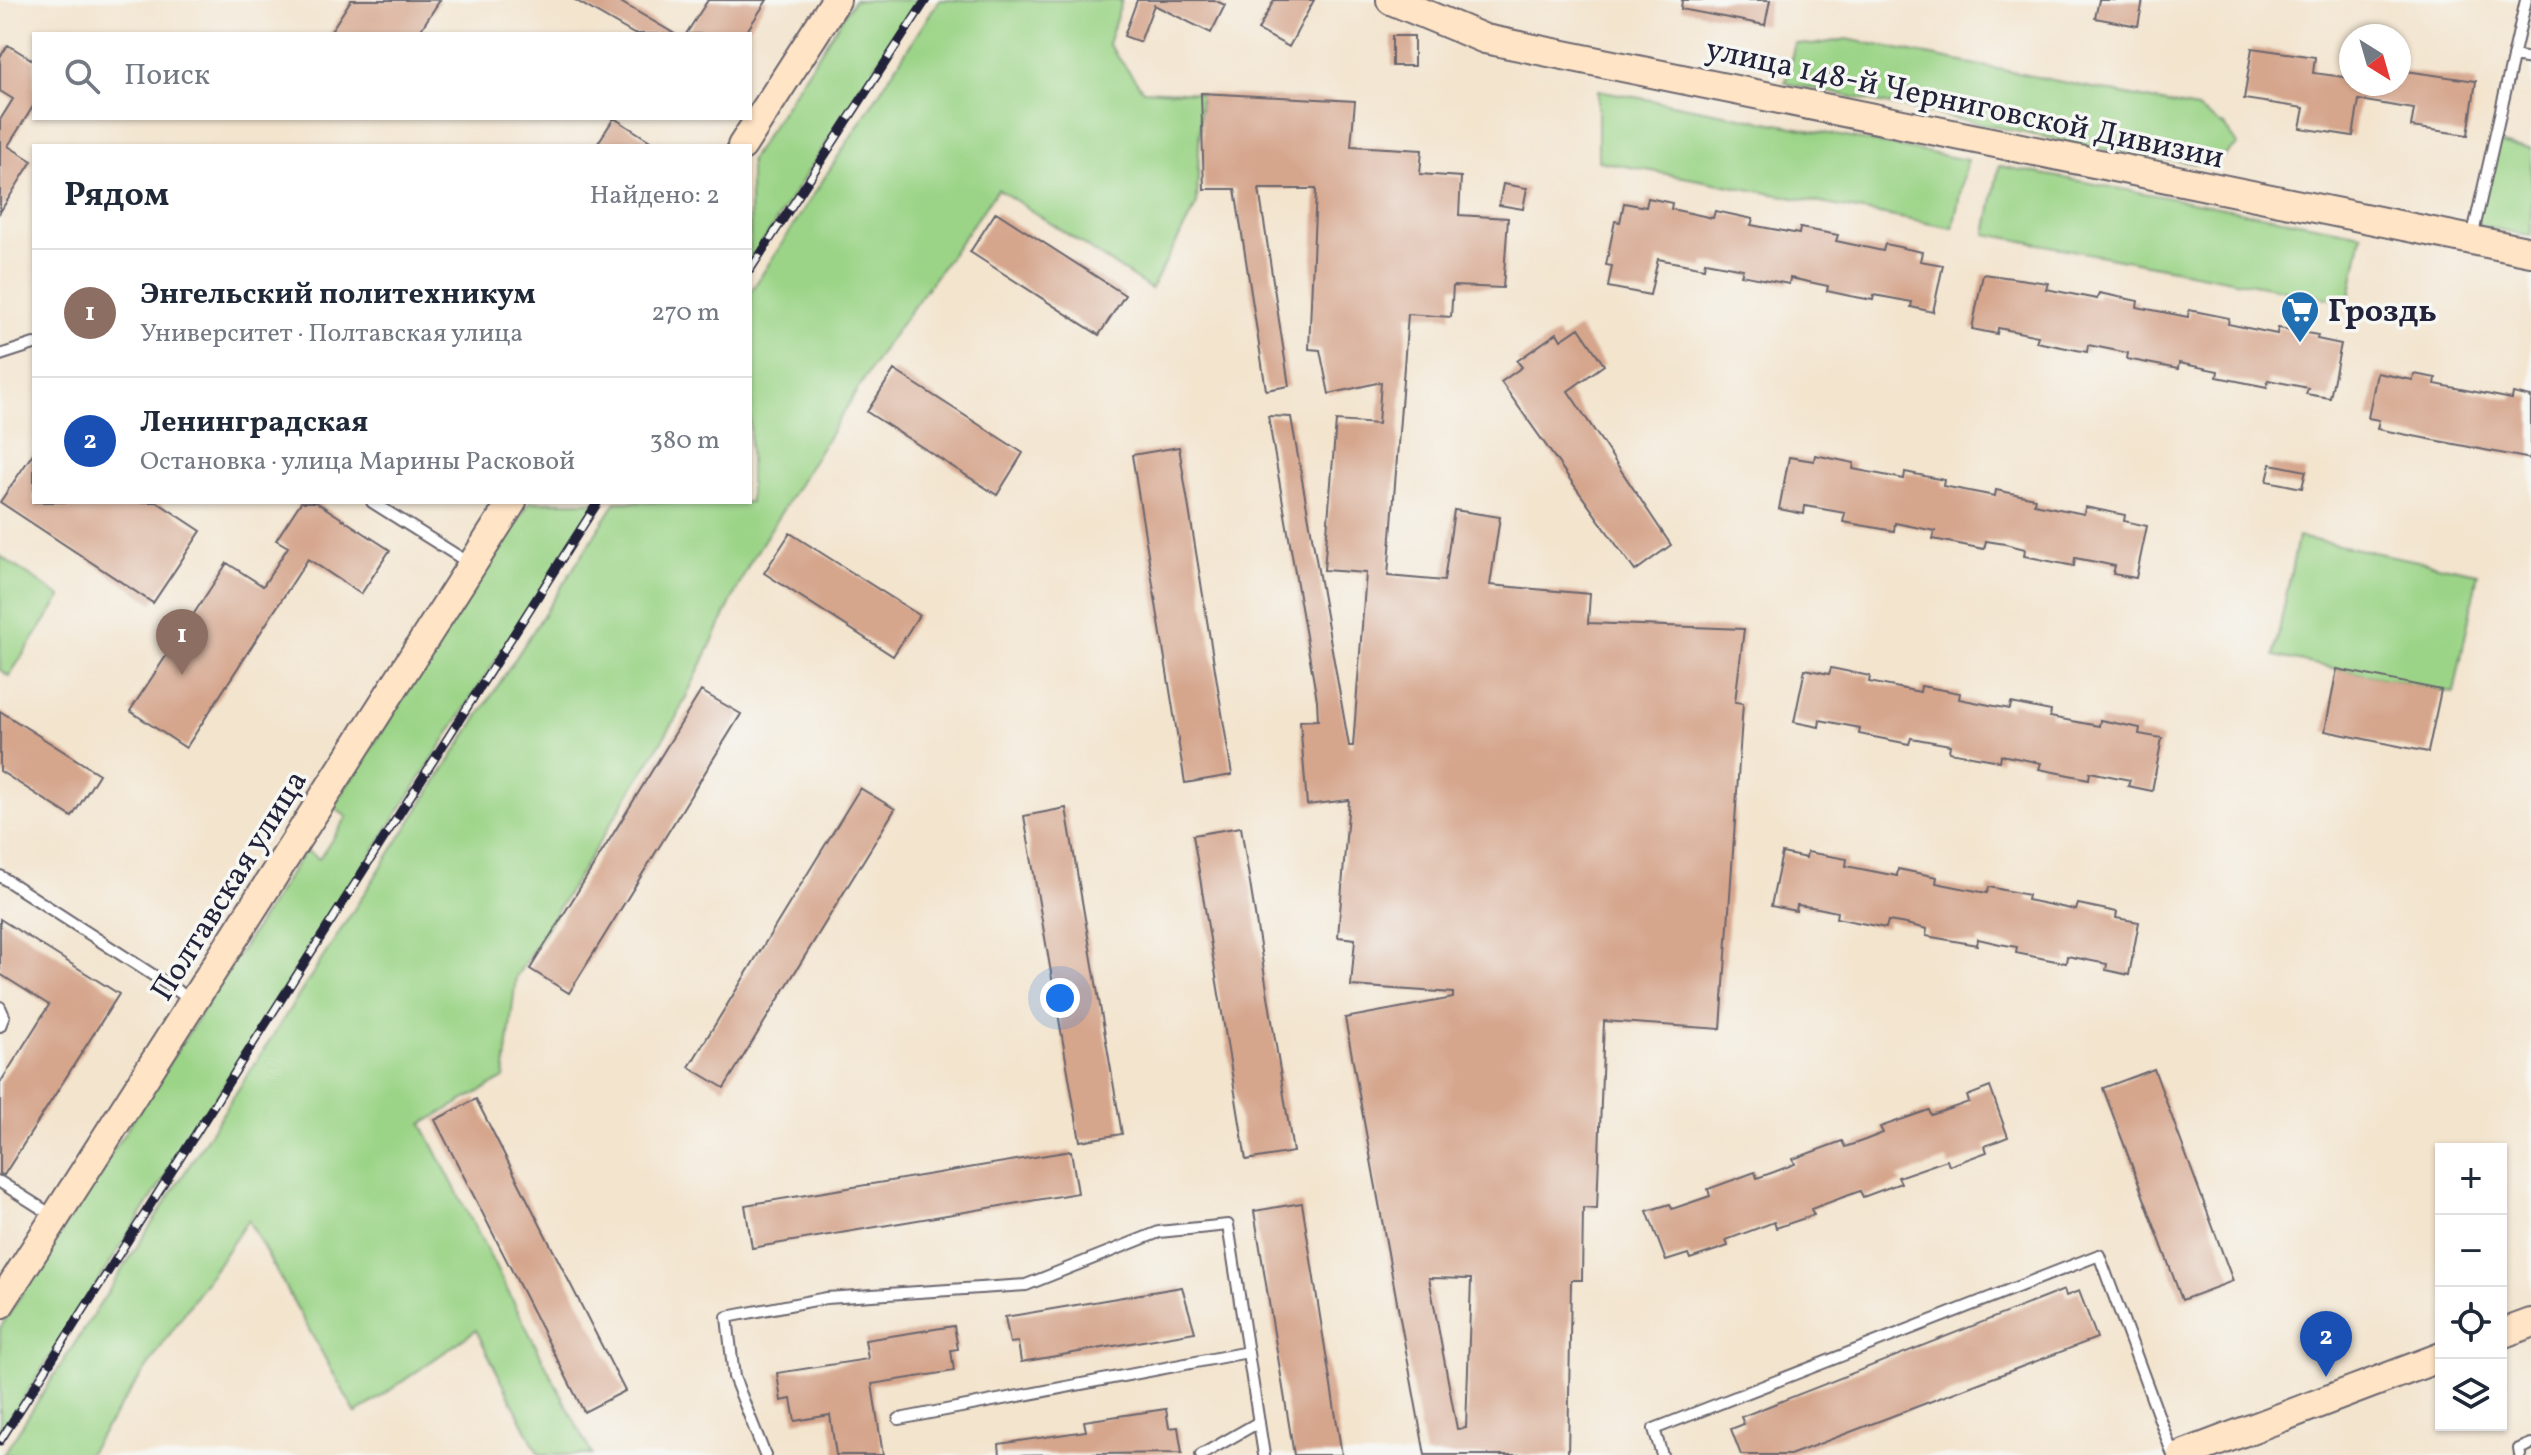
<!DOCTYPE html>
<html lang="ru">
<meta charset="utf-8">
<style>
body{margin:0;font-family:Vollkorn,serif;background:#f2f2f3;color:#1f2937}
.controls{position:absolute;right:24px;bottom:24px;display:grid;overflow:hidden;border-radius:0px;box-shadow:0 2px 6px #0004}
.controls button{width:72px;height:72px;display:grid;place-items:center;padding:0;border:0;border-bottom:2px solid #e0e1e3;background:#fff;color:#1f2937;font:40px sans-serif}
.compass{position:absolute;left:2339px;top:24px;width:72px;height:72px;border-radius:50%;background:#fff;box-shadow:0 2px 6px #0004;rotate:143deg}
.you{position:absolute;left:1060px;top:998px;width:28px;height:28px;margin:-20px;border:6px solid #fff;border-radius:50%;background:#1a73e8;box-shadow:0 0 0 12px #1a73e833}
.badge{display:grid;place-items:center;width:52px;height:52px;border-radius:50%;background:#db2777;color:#fff;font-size:26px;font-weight:700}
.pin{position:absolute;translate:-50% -66px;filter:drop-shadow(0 2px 4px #0008)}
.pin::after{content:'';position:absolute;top:42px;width:28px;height:24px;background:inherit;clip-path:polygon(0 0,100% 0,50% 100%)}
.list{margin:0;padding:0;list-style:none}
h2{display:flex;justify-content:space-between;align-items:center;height:104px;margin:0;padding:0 32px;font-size:34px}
h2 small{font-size:26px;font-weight:400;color:#747a83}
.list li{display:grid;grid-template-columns:52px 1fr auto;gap:24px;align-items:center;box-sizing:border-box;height:128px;padding:0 32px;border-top:2px solid #e0e1e3}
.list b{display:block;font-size:30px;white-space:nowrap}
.list p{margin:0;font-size:26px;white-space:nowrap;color:#747a83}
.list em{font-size:26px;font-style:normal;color:#747a83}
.icon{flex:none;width:44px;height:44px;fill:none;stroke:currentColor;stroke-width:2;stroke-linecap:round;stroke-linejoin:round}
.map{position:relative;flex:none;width:2531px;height:1455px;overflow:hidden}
.search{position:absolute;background:#fff;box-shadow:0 2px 6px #0004;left:32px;top:32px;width:720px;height:88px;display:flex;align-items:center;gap:20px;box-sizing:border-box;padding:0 28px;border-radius:0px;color:#747a83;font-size:30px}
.panel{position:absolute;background:#fff;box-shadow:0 2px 6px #0004;left:32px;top:144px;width:720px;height:360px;border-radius:0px}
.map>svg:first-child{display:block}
.green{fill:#9bd487;stroke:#5e7b61;stroke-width:2}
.building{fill:#d5a58c;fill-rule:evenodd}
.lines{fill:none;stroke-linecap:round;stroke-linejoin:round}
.lane-casing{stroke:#6b666e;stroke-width:14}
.secondary-casing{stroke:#6b666e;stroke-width:32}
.lane{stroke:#fff;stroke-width:10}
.secondary{stroke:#ffe4c6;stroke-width:28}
.rail-casing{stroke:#22223b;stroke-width:9}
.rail{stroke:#f6f6f2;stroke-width:6;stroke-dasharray:18;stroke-linecap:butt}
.labels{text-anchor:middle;stroke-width:7;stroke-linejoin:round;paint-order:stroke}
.street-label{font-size:32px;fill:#22223b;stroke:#f6f6f2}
.poi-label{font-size:32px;font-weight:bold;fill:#22223b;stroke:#f6f6f2;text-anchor:start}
</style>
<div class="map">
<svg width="2531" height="1455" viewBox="0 0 2531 1455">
<rect width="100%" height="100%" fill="#f6f6f2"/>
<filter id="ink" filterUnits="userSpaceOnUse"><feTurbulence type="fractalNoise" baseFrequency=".0125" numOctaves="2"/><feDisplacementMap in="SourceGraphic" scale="16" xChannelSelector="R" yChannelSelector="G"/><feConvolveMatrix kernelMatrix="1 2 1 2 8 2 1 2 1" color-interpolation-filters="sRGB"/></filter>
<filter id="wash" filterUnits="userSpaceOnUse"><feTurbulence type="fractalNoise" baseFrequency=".006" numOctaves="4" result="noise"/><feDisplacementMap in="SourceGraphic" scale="32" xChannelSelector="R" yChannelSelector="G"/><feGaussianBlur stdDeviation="1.8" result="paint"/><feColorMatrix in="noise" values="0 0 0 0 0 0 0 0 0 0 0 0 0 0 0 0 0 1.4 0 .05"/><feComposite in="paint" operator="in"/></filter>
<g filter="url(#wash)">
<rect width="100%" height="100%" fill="#f3e4ce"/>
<!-- green -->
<path class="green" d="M854 0H918L750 262V160Z
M939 0H1122L1108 44 1143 90 1201 93 1197 204 1151 289 998 189 881 352 749 564 676 718 516 977 504 1078 422 1124 592 1455H539L476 1330 356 1414 248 1220 87 1455H3L616 502H750V293Z
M1847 39 2197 109 2224 126 2238 145 2210 166 2102 149 1785 83 1795 43 1812 45Z
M1598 90 1967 160 1953 228 1598 161Z
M2491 142 2531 149V236L2473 224Z
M1999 166 2362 234 2349 302 1986 234Z
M530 502H597L0 1435V1328L305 850 319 859 347 817 333 807Z
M2298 537 2478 573 2454 693 2274 656Z
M0 556 61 597 9 676 0 670Z"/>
<g id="blocks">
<!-- building -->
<path class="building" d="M351 0H440L418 34H329Z
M575 0H617L675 34H634Z
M708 0H767L745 34H686Z
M1137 0H1214L1225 5 1211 33 1154 5 1140 42 1124 36Z
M1274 0H1314L1289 47 1258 30Z
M1682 0H1770L1765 25 1681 9Z
M2099 0H2143L2138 26 2095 18Z
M1392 36H1414V66H1392Z
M8 45 34 61V105L8 146 32 161 0 212V120L13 99 0 91V57Z
M2252 48 2315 57 2313 73 2351 78V84H2399V70L2476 81 2468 135 2411 127 2414 109 2359 100 2353 136 2300 128 2304 108 2244 99Z
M1201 93 1355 101 1351 146 1422 150 1420 174 1461 177 1459 215 1508 218 1503 288 1453 286 1451 317 1408 314 1388 576 1444 581 1454 510 1500 517 1490 585 1590 594 1588 623 1744 629 1735 702 1743 703 1721 1029 1604 1021 1597 1209 1583 1208 1582 1280H1571L1568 1455H1425L1345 1018 1453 998V993L1351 986 1355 939 1338 937 1349 800 1307 805 1300 721 1318 720 1317 700 1268 416 1291 417 1349 746H1353L1366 573 1324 570 1336 421 1378 424 1381 382 1329 394 1320 350 1309 349 1316 189H1259L1289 386 1266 390 1235 189H1204ZM1429 1278 1471 1279 1466 1428 1457 1429Z
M614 118 658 146H596Z
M1503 184 1527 188 1523 209 1499 205Z
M1648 198 1672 203 1671 209 1713 218 1715 211 1753 219 1751 225 1799 234 1800 228 1838 235 1836 241 1883 251 1885 244 1922 252 1920 261 1943 265 1933 312 1911 307 1912 302 1874 295 1873 300 1850 296 1827 291 1828 286 1790 278 1789 284 1741 275 1743 269 1705 262 1704 268 1658 259 1650 295 1608 287 1612 266 1606 265 1615 221 1620 222 1624 203 1646 207Z
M996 212 1125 295 1099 335 970 252Z
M1983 274 2048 283 2046 289 2097 299 2099 293 2138 301 2137 307 2188 317 2189 310 2229 318 2228 324 2277 334 2278 328 2318 335 2317 339 2341 344 2330 398 2306 394 2308 388 2268 380 2267 387 2217 377 2218 371 2179 363 2178 369 2127 359 2128 353 2088 345 2087 352 2036 342 2038 336 1998 328 1997 334 1972 329Z
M1579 328 1604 365 1568 391 1671 545 1635 571 1501 382 1522 367 1517 361 1557 333 1561 340Z
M894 370 1023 453 997 495 867 412Z
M2377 373 2413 380 2414 374 2436 378 2435 384 2512 399 2513 393 2531 397V459L2377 429 2379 420 2368 418Z
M1179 447 1232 775 1185 783 1132 455Z
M34 452V502H157L201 531 153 603 0 502Z
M1815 455 1854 463 1853 469 1904 479 1905 472 1944 480 1943 486 1995 496 1996 490 2035 498 2034 504 2084 514 2085 507 2125 515 2124 521 2147 526 2136 578 2113 574 2115 566 2096 562 2075 558 2074 566 2024 556 2025 549 2005 544 1986 541 1984 549 1933 539 1935 531 1895 523 1894 531 1843 522 1845 513 1805 506 1804 514 1779 509 1789 457 1814 461Z
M2271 464 2306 471 2302 488 2267 481Z
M301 502H316L390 550 361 594 308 559 186 748 130 711 227 563 263 586 288 547 276 540Z
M790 533 919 615 893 656 764 573Z
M1831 668 1870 676 1869 682 1920 692 1921 686 1960 693 1959 699 2010 709 2011 703 2051 711 2050 717 2099 726 2100 720 2140 728 2139 734 2162 738 2152 791 2128 786 2130 780 2090 772 2089 779 2039 769 2041 763 2001 755 2000 761 1949 752 1950 745 1911 738 1909 744 1859 734 1860 728 1820 720 1819 727 1794 722 1805 669 1829 674Z
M2337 669 2441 690 2428 752 2325 731Z
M701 691 741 714 569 993 530 969Z
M0 711 99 774 72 817 0 771Z
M860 788 895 809 724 1088 689 1067Z
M1066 808 1122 1134 1080 1141 1024 816Z
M1241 827 1293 1152 1246 1160 1193 835Z
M1807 852 1847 859 1846 866 1897 876 1898 869 1937 877 1936 883 1987 893 1989 887 2028 895 2027 900 2076 910 2078 904 2117 912 2116 918 2139 922 2129 975 2106 970 2107 964 2067 956 2066 963 2016 953 2017 947 2000 944 1978 939 1977 945 1926 936 1927 929 1906 924 1888 921 1886 928 1836 918 1837 912 1818 908 1797 905 1796 911 1771 906 1782 853 1806 858Z
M0 919 119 994 4 1175 0 1174V1083L49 1005 0 974Z
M2154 1069 2233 1281 2182 1300 2103 1088Z
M1990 1087 2008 1137 1985 1146 1987 1152 1949 1166 1947 1160 1898 1177 1901 1183 1863 1197 1860 1191 1811 1209 1814 1215 1776 1228 1774 1222 1726 1240 1728 1246 1690 1259 1688 1254 1666 1261 1647 1211 1670 1204 1672 1209 1710 1196 1708 1189 1755 1172 1757 1178 1774 1172 1795 1164 1793 1159 1842 1141 1845 1147 1865 1140 1883 1133 1880 1127 1929 1110 1931 1115 1949 1109 1969 1102 1967 1096Z
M476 1099 625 1391 584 1412 435 1120Z
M1071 1151 1078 1193 752 1248 745 1205Z
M1302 1203 1342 1455H1294L1254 1211Z
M1182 1287 1195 1332 1021 1362 1018 1342 1010 1343 1005 1317Z
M2064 1290 2066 1296 2079 1291 2097 1338 1790 1455H1741L1731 1429 1744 1424 1741 1417Z
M954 1326 958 1349 951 1350 954 1371 872 1384 883 1455H836L830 1415 795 1421 791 1399 781 1401 777 1373 868 1359 865 1340Z
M1166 1409 1169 1428 1178 1427 1182 1453 1000 1455 999 1444 1086 1431 1084 1421Z"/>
</g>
</g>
<g filter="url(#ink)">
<use href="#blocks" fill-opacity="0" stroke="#6b666e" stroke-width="2"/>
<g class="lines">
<!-- lane casing -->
<g class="lane-casing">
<path id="lane" d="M2513 56 2531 59
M2472 238 2526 0
M0 355 34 344
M372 502 469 563
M0 876 193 1001
M0 1007 4 1016 0 1026
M0 1182 52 1215
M899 1419 1248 1352
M765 1455 734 1377 727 1317 826 1298 1026 1285 1159 1232 1228 1225 1264 1455
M1201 1455 1259 1422
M1662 1455 1654 1429 2099 1255 2173 1455
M2520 1455 2519 1449 2531 1444"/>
</g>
<!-- secondary casing -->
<g class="secondary-casing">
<path id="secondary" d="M1391 0 1485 39 2531 252
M742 146 836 0
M0 1304 512 502
M2501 1334 2531 1323
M2182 1455 2441 1357"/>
</g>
<!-- lane -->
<use href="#lane" class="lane"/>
<!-- secondary -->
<use href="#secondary" class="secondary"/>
<!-- rail casing -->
<g class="rail-casing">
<path id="rail" d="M750 270 926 0
M0 1441 598 502"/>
</g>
<!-- rail -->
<use href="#rail" class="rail"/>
</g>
</g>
<!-- icons -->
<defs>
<g id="supermarket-pin" transform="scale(2)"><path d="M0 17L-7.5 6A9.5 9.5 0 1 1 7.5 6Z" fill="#1f6fb2" stroke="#f6f6f2"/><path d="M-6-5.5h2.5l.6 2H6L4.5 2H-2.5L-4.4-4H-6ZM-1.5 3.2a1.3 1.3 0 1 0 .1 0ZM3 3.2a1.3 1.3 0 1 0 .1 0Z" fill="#fff"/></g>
</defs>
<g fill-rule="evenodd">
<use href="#supermarket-pin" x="2300" y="310"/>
</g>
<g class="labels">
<!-- street labels -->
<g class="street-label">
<text transform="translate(1965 102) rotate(12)" y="11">улица 148-й Черниговской Дивизии</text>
<text transform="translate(228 885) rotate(-58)" y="11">Полтавская улица</text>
</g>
<!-- poi labels -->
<g class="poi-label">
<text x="2328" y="321">Гроздь</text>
</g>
</g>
</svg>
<div class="controls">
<button>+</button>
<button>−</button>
<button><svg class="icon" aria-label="locate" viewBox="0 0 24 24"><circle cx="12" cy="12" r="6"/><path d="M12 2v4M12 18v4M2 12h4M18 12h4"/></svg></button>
<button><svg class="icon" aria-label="layers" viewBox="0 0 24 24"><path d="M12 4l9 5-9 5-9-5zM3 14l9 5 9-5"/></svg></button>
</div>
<svg class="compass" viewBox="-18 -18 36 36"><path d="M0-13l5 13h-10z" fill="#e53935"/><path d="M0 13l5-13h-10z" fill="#747a83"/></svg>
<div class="you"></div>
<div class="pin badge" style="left:182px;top:675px;background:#8d6e63">1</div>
<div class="pin badge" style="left:2326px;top:1377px;background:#1a4fb4">2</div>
<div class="search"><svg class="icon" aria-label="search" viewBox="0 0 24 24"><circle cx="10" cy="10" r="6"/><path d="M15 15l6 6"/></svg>Поиск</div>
<section class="panel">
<h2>Рядом<small>Найдено: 2</small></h2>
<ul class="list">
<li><span class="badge" style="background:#8d6e63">1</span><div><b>Энгельский политехникум</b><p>Университет · Полтавская улица</p></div><em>270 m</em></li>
<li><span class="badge" style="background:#1a4fb4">2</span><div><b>Ленинградская</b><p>Остановка · улица Марины Расковой</p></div><em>380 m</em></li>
</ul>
</section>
</div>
